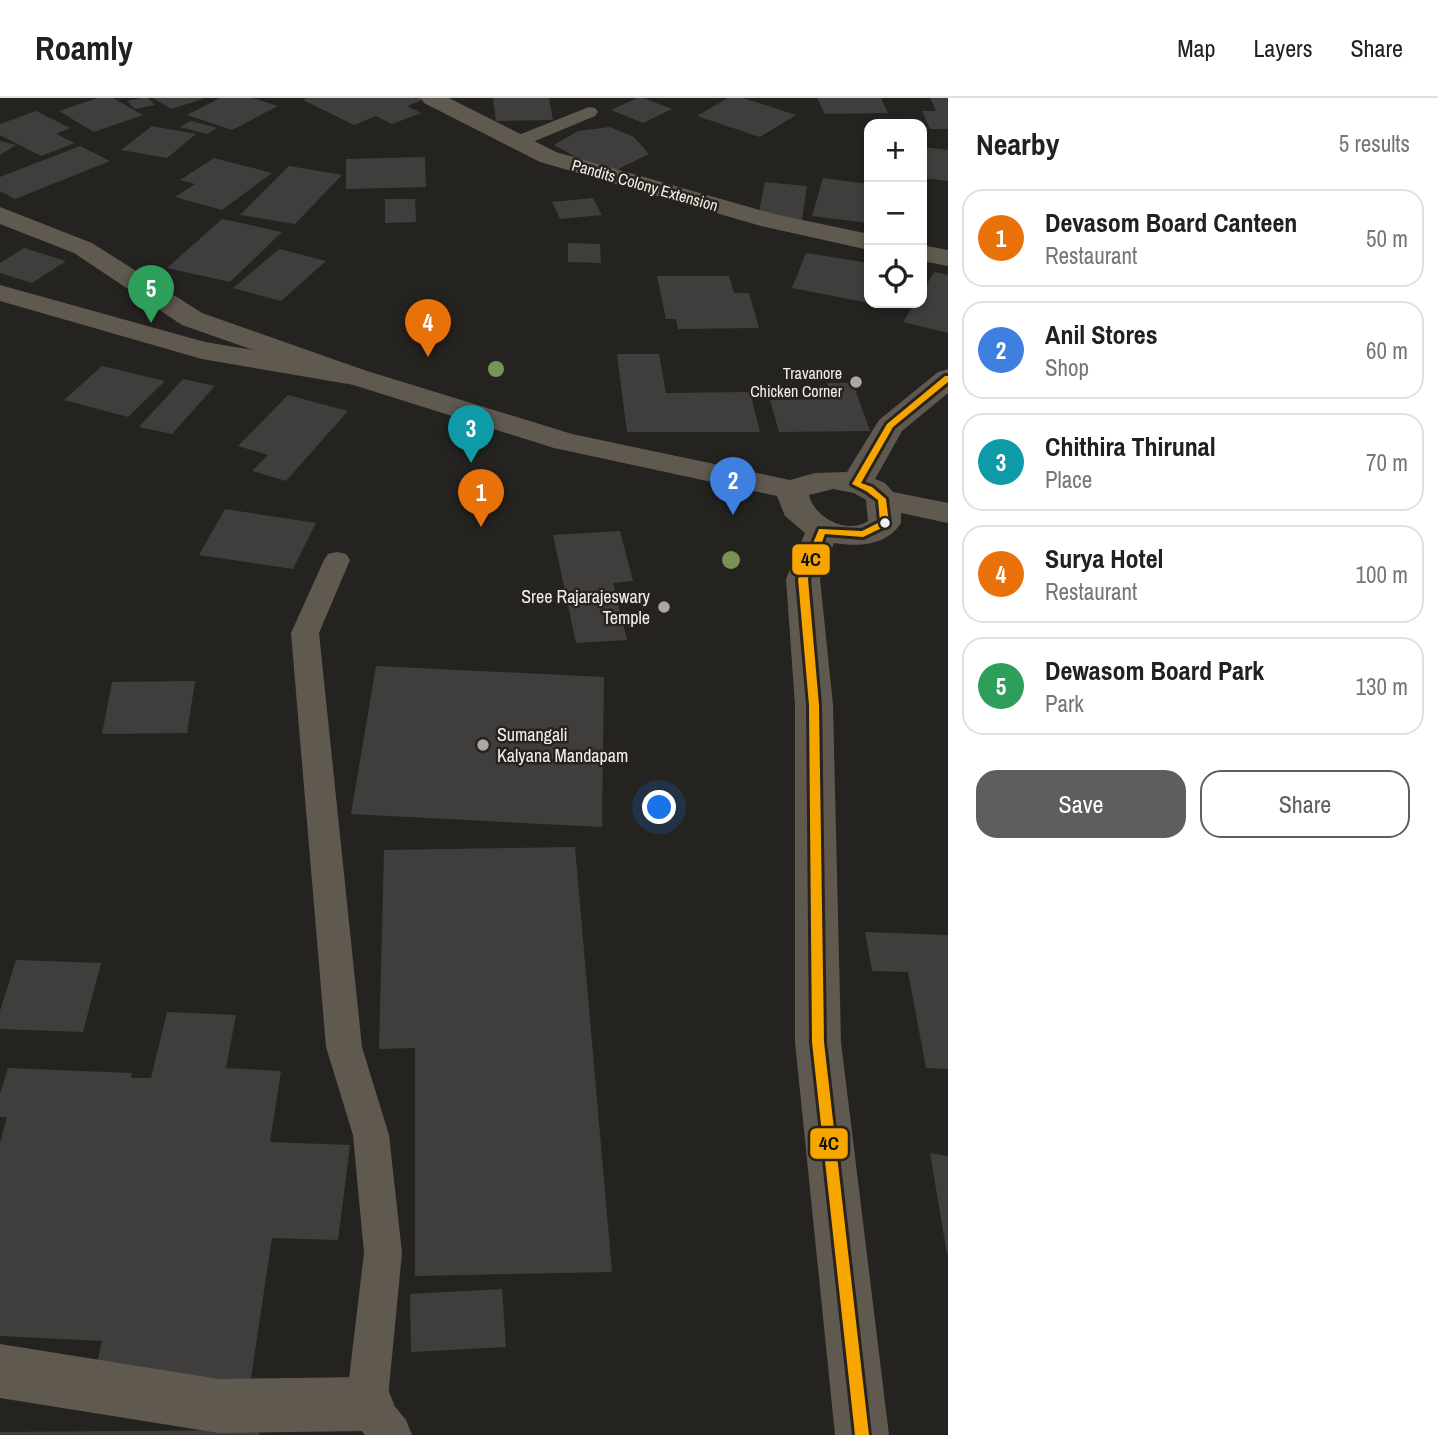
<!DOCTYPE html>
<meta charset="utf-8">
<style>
body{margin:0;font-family:"Archivo Narrow",sans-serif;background:#f6f6f6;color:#202124}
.controls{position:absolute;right:21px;top:21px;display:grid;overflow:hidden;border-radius:14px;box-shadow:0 4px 10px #0003}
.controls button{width:63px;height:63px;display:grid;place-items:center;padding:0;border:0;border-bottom:2px solid #e0e0e0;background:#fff;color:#202124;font:35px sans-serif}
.you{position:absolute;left:660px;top:710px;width:24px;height:24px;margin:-18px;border:5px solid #fff;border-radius:50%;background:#1a73e8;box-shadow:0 0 0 10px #1a73e833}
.badge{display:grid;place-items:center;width:46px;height:46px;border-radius:50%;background:#5f5e5e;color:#fff;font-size:23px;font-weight:700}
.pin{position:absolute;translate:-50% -58px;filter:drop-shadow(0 2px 4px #0008)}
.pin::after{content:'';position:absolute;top:37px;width:24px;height:21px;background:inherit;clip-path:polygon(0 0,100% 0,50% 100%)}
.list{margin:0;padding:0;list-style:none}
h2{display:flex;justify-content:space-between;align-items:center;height:91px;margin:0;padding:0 28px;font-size:30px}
h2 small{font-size:23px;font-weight:400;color:#757577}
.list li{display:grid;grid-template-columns:46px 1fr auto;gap:21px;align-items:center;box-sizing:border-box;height:98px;margin:0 14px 14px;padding:0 14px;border:2px solid #e0e0e0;border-radius:21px}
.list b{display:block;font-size:26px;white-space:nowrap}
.list p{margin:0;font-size:23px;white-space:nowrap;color:#757577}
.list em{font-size:23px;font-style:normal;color:#757577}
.actions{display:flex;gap:14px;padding:21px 28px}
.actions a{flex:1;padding:16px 0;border:2px solid #5f5e5e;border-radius:21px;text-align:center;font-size:24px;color:#5f5e5e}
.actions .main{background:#5f5e5e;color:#fff}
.icon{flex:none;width:38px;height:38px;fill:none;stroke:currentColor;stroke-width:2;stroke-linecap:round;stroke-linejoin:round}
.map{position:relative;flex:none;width:948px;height:1337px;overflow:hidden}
header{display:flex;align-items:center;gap:42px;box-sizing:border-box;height:98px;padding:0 35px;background:#fff;border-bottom:2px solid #e0e0e0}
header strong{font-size:33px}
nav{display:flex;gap:38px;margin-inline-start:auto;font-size:24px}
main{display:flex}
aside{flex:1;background:#fff}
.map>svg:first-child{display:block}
.building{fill:#403e3d}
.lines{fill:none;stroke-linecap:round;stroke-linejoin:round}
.service{fill:#5f5950;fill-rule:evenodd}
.minor{fill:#5f5950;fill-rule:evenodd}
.tertiary{fill:#5f5950;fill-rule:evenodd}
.bus-1-casing{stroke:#28231d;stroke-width:6}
.bus-1{fill:#f7a600;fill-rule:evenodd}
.tree{fill:#799256}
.poi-dot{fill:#aba8a5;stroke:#28231d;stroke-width:2.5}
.bus-dot{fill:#f3efec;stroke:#28231d;stroke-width:2.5}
.labels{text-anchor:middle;stroke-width:5;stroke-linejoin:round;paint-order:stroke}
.far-street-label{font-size:16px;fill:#f3efec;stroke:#28231d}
.far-poi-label{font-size:16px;fill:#f3efec;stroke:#28231d;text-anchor:end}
.poi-label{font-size:18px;fill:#f3efec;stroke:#28231d;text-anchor:end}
.line-badge{stroke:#28231d;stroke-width:2.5}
.pale-badge-label{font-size:19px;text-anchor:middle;font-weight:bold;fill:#111}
</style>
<header>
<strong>Roamly</strong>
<nav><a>Map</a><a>Layers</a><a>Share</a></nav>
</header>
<main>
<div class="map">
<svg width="948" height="1337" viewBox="0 0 948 1337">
<rect width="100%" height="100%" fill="#252320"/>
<!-- building -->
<path class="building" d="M98 0H113L143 17 94 34 59 13Z
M141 0H148L155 7 135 11 127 3Z
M153 0H203V1L171 11Z
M220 0H252L278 8 232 32 187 17Z
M308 0H427L407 8 421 15 392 26 376 18 354 27 303 2Z
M493 0H549L553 22 496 23Z
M637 0H643L672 11 643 25 611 12Z
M728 0H743L796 17 760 39 697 18Z
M817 0H881L888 15 825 16Z
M930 0H948V31H930L922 13H936Z
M36 13 70 30 56 36 75 45 41 58 0 37V26Z
M191 23 217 30 207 36 180 29Z
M152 28 196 36 167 60 121 52Z
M610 29 634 39 649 56 614 73 585 64 554 47 578 33Z
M0 43 16 47 0 57Z
M80 48 110 63 15 101 0 93V79Z
M922 49 948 52V83L922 80Z
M425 59 426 89 346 91V61Z
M214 60 272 75 222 112 175 99 195 86 180 82Z
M289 68 342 77 295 126 240 117Z
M823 80 869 86V125L812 118Z
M765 84 807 88 802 122 758 118Z
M593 100 602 117 560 121 552 104Z
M385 101H415L416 124 385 125Z
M222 121 282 134 230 184 167 170Z
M568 145 600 146 601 165 568 164Z
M24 150 66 163 32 185 0 175V165Z
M279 151 326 163 281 203 233 190Z
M806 155 869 165V205L792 190Z
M934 174 948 177V235L903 224 915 205H922V194Z
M657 178H729L734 195H749L759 230 678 231 676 221H666Z
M617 256H659L666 295 750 294 760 334H627Z
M102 268 165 283 128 319 64 302Z
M183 281 215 288 172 336 139 329Z
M827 285H853L870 333 779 334 770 302 833 301Z
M288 297 348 313 286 383 252 373 268 357 238 348Z
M225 411 316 425 293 471 199 457Z
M620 433 633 483 613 485 627 542 576 545 553 437Z
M376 568 604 579 602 729 351 716Z
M195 583 187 635 102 636 112 584Z
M575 749 612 1174 415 1178V950L379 951 384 752Z
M865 834 948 837V971L926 970 908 874 872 873Z
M16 862 101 865 83 934 0 931V913Z
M167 914 236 917 226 970 281 973 270 1044 350 1047 338 1142 272 1140 250 1287 94 1279 102 1243 0 1238V1045L7 1019H0V996L8 970 132 975 131 980H151Z
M930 1055 948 1058V1155L947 1156Z
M502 1191 506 1249 411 1254 410 1196Z
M259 1332V1337H0V1334Z"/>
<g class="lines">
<!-- service -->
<path class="service" d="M589 9 595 10 598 14 595 18 523 48 517 49 508 44 511 40Z
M337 454 346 456 350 462 319 535 362 949 389 1037 402 1155 388 1300 406 1322 412 1337H365L352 1321 346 1306 364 1155 353 1037 326 949 291 535 324 462 328 456Z"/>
<!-- minor -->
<path class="minor" d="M421 0H449L556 54 774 116 869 136V152L761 128 540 64 424 5Z
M922 147 948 152V168L922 163Z
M0 187 205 244 354 269 364 272 369 278 364 284 354 287 202 261 0 203Z
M0 1246 219 1281 367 1279 386 1287 394 1306 386 1325 367 1333 219 1335 0 1300Z"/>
<!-- tertiary -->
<path class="tertiary" d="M0 109 92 145 202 215 364 272 572 336 790 382 815 375 847 374 879 322 938 274 948 271V295L902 333 875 381 885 385 893 394 948 405V425L901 415V425C886 448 859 449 834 445L820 481 833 607 841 944 889 1337H835L795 944V607L786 481 805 435 785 418 777 398 554 350 344 284 182 227 74 155 0 126ZM833 391 854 395 866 402 868 423C848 437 814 420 809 397Z"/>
<!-- bus-1 casing -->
<g class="bus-1-casing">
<path id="bus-1" d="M945 278H948V284L893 329 861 385 872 389 886 401 889 425 888 427 863 439 825 436 808 481 819 607 824 944 869 1337H855L812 944 809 607 798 481 819 431 862 433 880 424 878 402 866 393 852 386 887 326Z"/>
</g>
<!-- bus-1 -->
<use href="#bus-1" class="bus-1"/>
</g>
<!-- trees -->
<g class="tree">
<circle cx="496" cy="271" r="8"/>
<circle cx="731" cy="462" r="9"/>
</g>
<!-- markers -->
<g class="poi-dot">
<circle cx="856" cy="284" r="7"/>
<circle cx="664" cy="509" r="7"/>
<circle cx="483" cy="647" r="7"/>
</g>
<circle class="bus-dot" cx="885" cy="425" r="6"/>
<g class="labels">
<!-- far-street labels -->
<g class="far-street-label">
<text transform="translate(645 87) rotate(16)" y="6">Pandits Colony Extension</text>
</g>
<!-- far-poi labels -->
<g class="far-poi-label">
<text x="842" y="281">Travanore<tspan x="842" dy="18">Chicken Corner</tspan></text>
</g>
<!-- poi labels -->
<g class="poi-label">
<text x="650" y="505">Sree Rajarajeswary<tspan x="650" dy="21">Temple</tspan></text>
<text x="497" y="643" text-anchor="start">Sumangali<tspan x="497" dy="21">Kalyana Mandapam</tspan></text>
</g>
</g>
<g class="line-badge">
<rect x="791" y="445" width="40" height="33" rx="7" fill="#f7a600"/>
<rect x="809" y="1029" width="40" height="33" rx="7" fill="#f7a600"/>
</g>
<g class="pale-badge-label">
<text x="811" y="468">4C</text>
<text x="829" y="1052">4C</text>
</g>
</svg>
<div class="controls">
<button>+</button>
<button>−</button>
<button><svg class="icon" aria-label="locate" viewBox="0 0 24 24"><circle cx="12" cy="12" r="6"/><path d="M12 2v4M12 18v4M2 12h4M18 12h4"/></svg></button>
</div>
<div class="you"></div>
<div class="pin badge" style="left:481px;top:429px;background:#e8710a">1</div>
<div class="pin badge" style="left:733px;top:417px;background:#3f7fe0">2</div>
<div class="pin badge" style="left:471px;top:365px;background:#0f9aa8">3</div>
<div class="pin badge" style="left:428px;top:259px;background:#e8710a">4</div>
<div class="pin badge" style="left:151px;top:225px;background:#2e9e5b">5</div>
</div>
<aside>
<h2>Nearby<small>5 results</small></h2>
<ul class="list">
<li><span class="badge" style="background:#e8710a">1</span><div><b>Devasom Board Canteen</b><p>Restaurant</p></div><em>50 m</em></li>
<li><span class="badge" style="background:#3f7fe0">2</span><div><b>Anil Stores</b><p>Shop</p></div><em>60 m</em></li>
<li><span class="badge" style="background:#0f9aa8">3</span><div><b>Chithira Thirunal</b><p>Place</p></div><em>70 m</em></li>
<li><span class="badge" style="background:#e8710a">4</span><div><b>Surya Hotel</b><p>Restaurant</p></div><em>100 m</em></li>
<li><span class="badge" style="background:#2e9e5b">5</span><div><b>Dewasom Board Park</b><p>Park</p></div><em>130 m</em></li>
</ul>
<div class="actions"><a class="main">Save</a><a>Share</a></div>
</aside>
</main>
